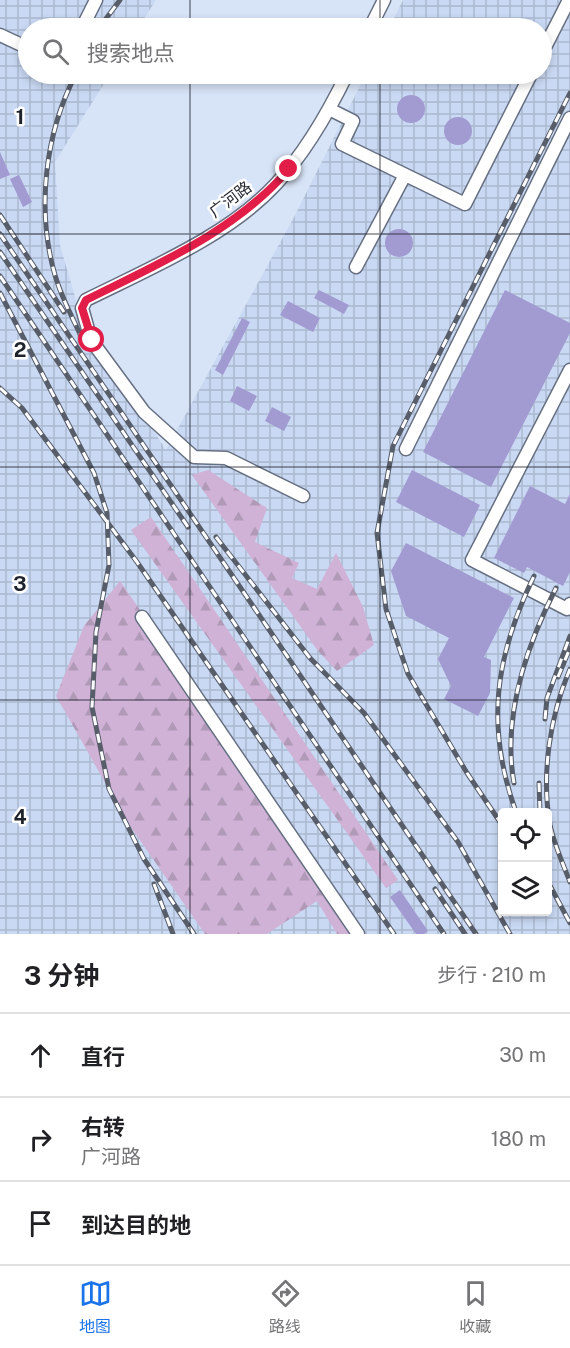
<!DOCTYPE html>
<html lang="zh">
<meta charset="utf-8">
<style>
body{margin:0;font-family:"Public Sans","Noto Sans SC",sans-serif;background:#f6f6f6;color:#202124}
.controls{position:absolute;right:18px;bottom:18px;display:grid;overflow:hidden;border-radius:6px;box-shadow:0 3px 9px #0003}
.controls button{width:54px;height:54px;display:grid;place-items:center;padding:0;border:0;border-bottom:2px solid #e0e0e0;background:#fff;color:#202124;font:30px sans-serif}
.stop{position:absolute;width:18px;height:18px;margin:-14px;border:4px solid #e11d48;border-radius:50%;background:#fff}
.stop.end{background:#e11d48;border-color:#fff;box-shadow:0 2px 6px #0008}
.list{margin:0;padding:0;list-style:none}
h2{display:flex;justify-content:space-between;align-items:center;height:78px;margin:0;padding:0 24px;font-size:26px}
h2 small{font-size:20px;font-weight:400;color:#757577}
.list li{display:grid;grid-template-columns:39px 1fr auto;gap:18px;align-items:center;box-sizing:border-box;height:84px;padding:0 24px;border-top:2px solid #e0e0e0}
.list b{display:block;font-size:22px;white-space:nowrap}
.list p{margin:0;font-size:20px;white-space:nowrap;color:#757577}
.list em{font-size:20px;font-style:normal;color:#757577}
.icon{flex:none;width:33px;height:33px;fill:none;stroke:currentColor;stroke-width:2;stroke-linecap:round;stroke-linejoin:round}
.map{position:relative;flex:none;width:570px;height:934px;overflow:hidden}
.search{position:absolute;background:#fff;box-shadow:0 3px 9px #0003;left:18px;right:18px;top:18px;height:66px;display:flex;align-items:center;gap:15px;box-sizing:border-box;padding:0 21px;border-radius:33px;color:#757577;font-size:22px}
.sheet{height:330px;background:#fff}
nav{display:flex;justify-content:space-around;align-items:center;box-sizing:border-box;height:84px;border-top:2px solid #e0e0e0;background:#fff;font-size:16px;color:#757577}
nav a{display:grid;justify-items:center;gap:3px}
nav .on{color:#1a73e8}
.map>svg:first-child{display:block}
.industrial{fill:url(#industrial-grid);fill-rule:evenodd}
.forest{fill:url(#forest-firs)}
.building{fill:#a29bd1}
.lines{fill:none;stroke-linecap:round;stroke-linejoin:round}
.minor-casing{stroke:#667082;stroke-width:15}
.minor{stroke:#fff;stroke-width:12}
.rail-casing{stroke:#575d69;stroke-width:5}
.rail{stroke:#fff;stroke-width:3;stroke-dasharray:9;stroke-linecap:butt}
.route{stroke:#e11d48;stroke-width:8}
.grid{fill:none;stroke:#1f232b;stroke-width:1.5;stroke-opacity:0.55}
.labels{text-anchor:middle;stroke-width:5;stroke-linejoin:round;paint-order:stroke}
.street-label{font-size:16px;fill:#1f232b;stroke:#fff}
.grid-label{font-size:20px;text-anchor:middle;font-weight:bold;fill:#1f232b;stroke:#fff;stroke-width:5;stroke-linejoin:round;paint-order:stroke}
</style>
<div class="map">
<svg width="570" height="934" viewBox="0 0 570 934">
<defs>
<pattern id="industrial-grid" width="8" height="8" patternUnits="userSpaceOnUse" patternTransform="scale(1.5)"><rect width="8" height="8" fill="#c9d9f3"/><path d="M0 4h8M4 0v8" fill="none" stroke="#acbad0"/></pattern>
<pattern id="forest-firs" width="22" height="20" patternUnits="userSpaceOnUse" patternTransform="scale(1.5)"><rect width="22" height="20" fill="#cfb2d6"/><path d="M5 1l3.5 6h-7zM16 11l3.5 6h-7z" fill="#b199b8"/></pattern>
</defs>
<rect width="100%" height="100%" fill="#d7e3f7"/>
<!-- industrial -->
<path class="industrial" d="M0 0H156L138 28H28V74H110L55 162 60 245 82 321 166 450 293 219 366 74H542V28H389L403 0H570V934H0ZM502 812H548V912H502Z"/>
<!-- forest -->
<path class="forest" d="M208 470 267 508 255 542 299 563 292 578 317 589 336 553 363 607 374 645 337 671 318 651 192 475Z
M151 517 398 880 386 888 131 530Z
M120 581 364 934H337L317 901 267 934H205L128 823 56 696 84 626Z"/>
<!-- building -->
<path class="building" d="M397 109a14 14 0 1 1 28 0a14 14 0 1 1-28 0Z
M444 131a14 14 0 1 1 28 0a14 14 0 1 1-28 0Z
M0 152 10 175 0 179Z
M19 175 32 202 23 207 10 179Z
M385 243a14 14 0 1 1 28 0a14 14 0 1 1-28 0Z
M319 290 349 305 344 314 314 298Z
M505 290 570 323V333L491 487 423 452Z
M288 301 320 318 313 332 280 315Z
M242 318 250 322 223 375 215 370Z
M237 386 257 396 249 411 230 401Z
M272 407 291 417 284 431 265 421Z
M412 470 480 505 464 537 396 502Z
M530 486 565 504 570 494V572L563 586 527 567 524 573 494 558Z
M406 543 514 598 484 657 491 660 490 693 478 716 444 699 451 686 438 659 449 638 406 616 391 571Z
M400 890 428 931 424 934H416L390 897Z"/>
<g class="lines">
<!-- minor casing -->
<g class="minor-casing">
<path id="minor" d="M82 28 96 0
M370 28 384 0
M0 35 28 48
M542 53 569 0
M329 109 353 121 342 144 465 204 531 74
M356 267 405 175
M570 370 472 560 567 609 570 604
M406 449 570 118
M303 496 226 458 194 457 144 412 91 340 82 308 86 300C148 269 228 236 276 184 306 152 328 113 347 74
M142 617 358 934"/>
</g>
<!-- minor -->
<use href="#minor" class="minor"/>
<!-- rail casing -->
<g class="rail-casing">
<path id="rail" d="M99 28 120 0
M76 74C45 133 36 210 55 275 62 300 76 324 86 347
M0 215 64 312
M0 234 476 934
M0 252 188 527
M0 276 444 934
M0 293 94 473 107 513 109 565 96 632 92 707 109 789 144 859 194 934
M0 388 22 408 137 562 394 934
M216 537 310 658 364 713 458 842 510 934
M570 669C550 716 541 774 550 825 554 844 563 864 570 882
M558 677 570 648
M545 719 547 698 570 636
M514 783C502 716 526 647 556 588
M539 783 540 812
M516 812C485 726 495 657 534 576
M502 825 467 773 408 674 386 609 377 533 393 446 570 93
M548 882 570 923
M154 884 173 934
M435 889 465 934"/>
</g>
<!-- rail -->
<use href="#rail" class="rail"/>
</g>
<g class="lines">
<!-- route -->
<path class="route" d="M92 340 82 308 86 300C158 264 236 231 289 169"/>
</g>
<!-- grid -->
<path class="grid" d="M190 0V28M380 0V28M190 74V934M380 74V934M0 234H570M0 467H570M0 700H570"/>
<g class="labels">
<!-- street labels -->
<g class="street-label">
<text transform="translate(230 199) rotate(-37)" y="6">广河路</text>
</g>
</g>
<g class="grid-label">
<text x="20" y="124">1</text>
<text x="20" y="357">2</text>
<text x="20" y="591">3</text>
<text x="20" y="824">4</text>
</g>
</svg>
<div class="controls">
<button><svg class="icon" aria-label="locate" viewBox="0 0 24 24"><circle cx="12" cy="12" r="6"/><path d="M12 2v4M12 18v4M2 12h4M18 12h4"/></svg></button>
<button><svg class="icon" aria-label="layers" viewBox="0 0 24 24"><path d="M12 4l9 5-9 5-9-5zM3 14l9 5 9-5"/></svg></button>
</div>
<div class="stop" style="left:92px;top:340px"></div>
<div class="stop end" style="left:289px;top:169px"></div>
<div class="search"><svg class="icon" aria-label="search" viewBox="0 0 24 24"><circle cx="10" cy="10" r="6"/><path d="M15 15l6 6"/></svg>搜索地点</div>
</div>
<section class="sheet">
<h2>3 分钟<small>步行 · 210 m</small></h2>
<ul class="list">
<li><svg class="icon" aria-label="ahead" viewBox="0 0 24 24"><path d="M12 20V5M6 11l6-6 6 6"/></svg><div><b>直行</b></div><em>30 m</em></li>
<li><svg class="icon" aria-label="right" viewBox="0 0 24 24"><path d="M7 20v-9h11M14 6l5 5-5 5"/></svg><div><b>右转</b><p>广河路</p></div><em>180 m</em></li>
<li><svg class="icon" aria-label="arrive" viewBox="0 0 24 24"><path d="M6 21V4h12l-3 4 3 4H6"/></svg><div><b>到达目的地</b></div></li>
</ul>
</section>
<nav>
<a class="on"><svg class="icon" aria-label="map" viewBox="0 0 24 24"><path d="M3 6l6-2 6 2 6-2v14l-6 2-6-2-6 2zM9 4v14M15 6v14"/></svg>地图</a>
<a><svg class="icon" aria-label="directions" viewBox="0 0 24 24"><path d="M12 3l9 9-9 9-9-9zM9 14v-3h6M13 9l2 2-2 2"/></svg>路线</a>
<a><svg class="icon" aria-label="saved" viewBox="0 0 24 24"><path d="M7 4h10v16l-5-4-5 4z"/></svg>收藏</a>
</nav>
